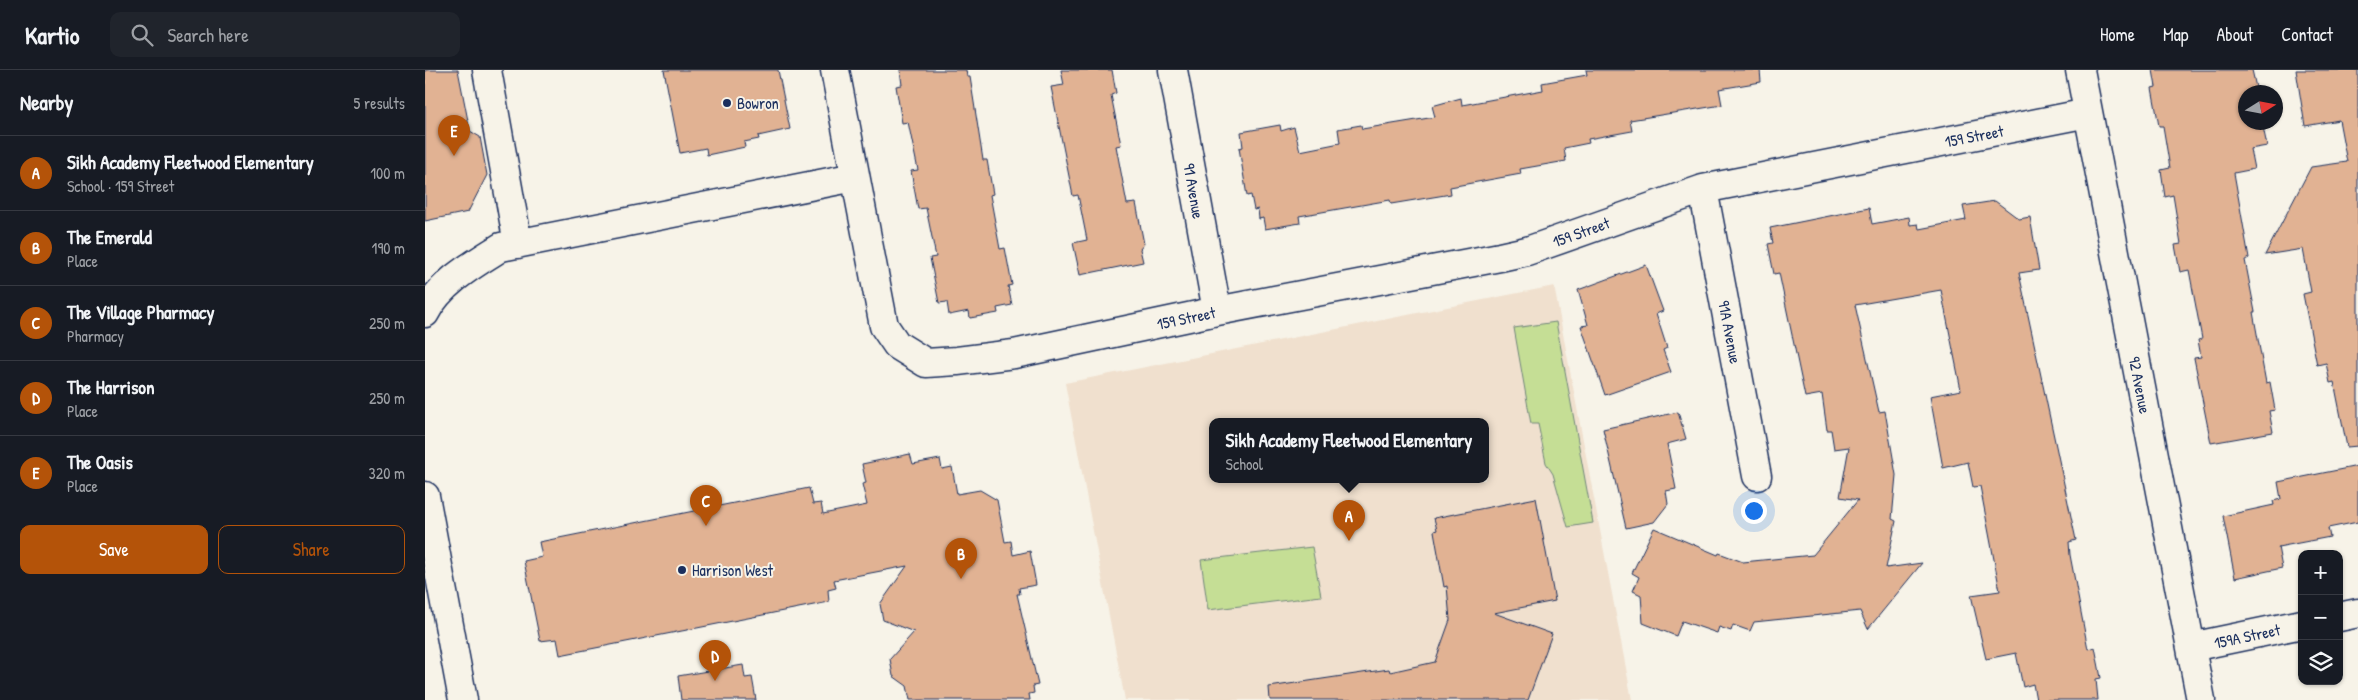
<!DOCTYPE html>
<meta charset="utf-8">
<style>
body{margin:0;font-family:"Patrick Hand",sans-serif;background:#20242c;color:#f1f3f6}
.controls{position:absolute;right:15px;bottom:15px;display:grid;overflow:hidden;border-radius:10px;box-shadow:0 1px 4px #0004}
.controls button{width:45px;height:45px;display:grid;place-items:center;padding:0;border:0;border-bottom:1px solid #363941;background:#171b24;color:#f1f3f6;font:25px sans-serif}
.compass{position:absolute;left:1813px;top:15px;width:45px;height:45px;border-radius:50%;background:#171b24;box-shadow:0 1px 4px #0004;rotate:79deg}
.you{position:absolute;left:1328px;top:440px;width:18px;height:18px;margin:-12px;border:4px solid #fff;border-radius:50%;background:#1a73e8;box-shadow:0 0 0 8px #1a73e833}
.badge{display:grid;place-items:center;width:32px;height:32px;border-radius:50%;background:#b45309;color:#fff;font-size:16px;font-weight:700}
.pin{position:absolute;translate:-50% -41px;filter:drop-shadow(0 1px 2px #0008)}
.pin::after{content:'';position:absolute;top:26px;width:18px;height:15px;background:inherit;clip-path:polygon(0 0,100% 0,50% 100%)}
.popup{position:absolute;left:784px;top:348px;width:280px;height:65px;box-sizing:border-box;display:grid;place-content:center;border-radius:10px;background:#171b24;filter:drop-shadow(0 1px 4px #0005);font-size:16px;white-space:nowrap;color:#9ea1a6}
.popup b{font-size:19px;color:#f1f3f6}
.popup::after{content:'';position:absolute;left:50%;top:100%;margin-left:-10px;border:10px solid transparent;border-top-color:#171b24}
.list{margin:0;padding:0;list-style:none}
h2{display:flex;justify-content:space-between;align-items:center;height:65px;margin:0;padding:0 20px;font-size:21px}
h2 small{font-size:16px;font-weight:400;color:#9ea1a6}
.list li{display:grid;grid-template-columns:32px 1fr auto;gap:15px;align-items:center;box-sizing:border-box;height:75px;padding:0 20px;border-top:1px solid #363941}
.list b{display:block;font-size:19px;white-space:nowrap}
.list p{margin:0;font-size:16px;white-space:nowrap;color:#9ea1a6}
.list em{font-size:16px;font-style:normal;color:#9ea1a6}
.actions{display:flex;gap:10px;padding:15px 20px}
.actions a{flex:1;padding:11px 0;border:1px solid #b45309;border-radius:10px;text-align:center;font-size:18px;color:#b45309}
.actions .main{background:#b45309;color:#fff}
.icon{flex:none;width:28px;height:28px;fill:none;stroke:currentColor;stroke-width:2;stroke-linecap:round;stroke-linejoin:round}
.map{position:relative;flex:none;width:1933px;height:630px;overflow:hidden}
header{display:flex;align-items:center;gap:30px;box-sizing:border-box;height:70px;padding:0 25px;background:#171b24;border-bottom:1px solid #363941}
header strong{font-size:24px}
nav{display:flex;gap:28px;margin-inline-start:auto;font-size:18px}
.search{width:350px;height:45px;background:#20242c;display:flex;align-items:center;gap:12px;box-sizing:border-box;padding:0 18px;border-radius:10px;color:#9ea1a6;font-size:19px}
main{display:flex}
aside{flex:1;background:#171b24}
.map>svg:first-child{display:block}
.built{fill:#f0e0ce;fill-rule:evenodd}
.green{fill:#c5de95;stroke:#70867a}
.building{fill:#e1b293;stroke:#1b2f5e}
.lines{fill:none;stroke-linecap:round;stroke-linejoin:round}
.minor-casing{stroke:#1b2f5e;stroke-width:31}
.minor{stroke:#f7f3e8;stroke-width:28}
.poi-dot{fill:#1b2f5e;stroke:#f7f3e8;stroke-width:2}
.labels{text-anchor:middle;stroke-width:4;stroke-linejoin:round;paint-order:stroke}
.poi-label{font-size:16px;fill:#1b2f5e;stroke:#f7f3e8;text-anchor:start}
.street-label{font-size:16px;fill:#1b2f5e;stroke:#f7f3e8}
</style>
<header>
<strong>Kartio</strong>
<div class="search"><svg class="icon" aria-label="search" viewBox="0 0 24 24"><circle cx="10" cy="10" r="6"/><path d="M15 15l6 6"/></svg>Search here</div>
<nav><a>Home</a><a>Map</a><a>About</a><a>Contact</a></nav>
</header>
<main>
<aside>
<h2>Nearby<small>5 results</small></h2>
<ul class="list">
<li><span class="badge">A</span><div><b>Sikh Academy Fleetwood Elementary</b><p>School · 159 Street</p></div><em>100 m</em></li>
<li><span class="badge">B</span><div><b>The Emerald</b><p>Place</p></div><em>190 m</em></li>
<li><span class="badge">C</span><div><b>The Village Pharmacy</b><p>Pharmacy</p></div><em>250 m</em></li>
<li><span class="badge">D</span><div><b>The Harrison</b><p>Place</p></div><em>250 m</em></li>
<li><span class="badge">E</span><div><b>The Oasis</b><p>Place</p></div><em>320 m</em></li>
</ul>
<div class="actions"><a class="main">Save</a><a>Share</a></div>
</aside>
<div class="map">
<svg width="1933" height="630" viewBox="0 0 1933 630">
<rect width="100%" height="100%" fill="#f7f3e8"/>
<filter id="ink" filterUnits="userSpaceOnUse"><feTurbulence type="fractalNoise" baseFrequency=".02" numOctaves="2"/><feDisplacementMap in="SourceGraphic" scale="10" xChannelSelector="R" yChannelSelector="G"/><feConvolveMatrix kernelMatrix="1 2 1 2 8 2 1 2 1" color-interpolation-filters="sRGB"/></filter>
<g filter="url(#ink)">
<!-- built -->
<path class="built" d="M1129 216 1207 630H700L640 313ZM788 352H1060V410H788Z"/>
<!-- green -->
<path class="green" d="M1131 252 1168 453 1143 457 1128 404 1121 393 1113 354H1106L1089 258Z
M887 477 896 526 783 540 776 490Z"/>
<!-- building -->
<path class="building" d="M0 0H33L45 61 55 67 62 105 43 142 0 151Z
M239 0H353L365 59 333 66 334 69 319 72 320 77 282 85 281 78 255 83Z
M475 0H541L542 7H545L558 90H562L568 124 565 125 575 179 580 178 587 215 583 216 587 235 572 238 573 243 545 248 544 241 524 245 522 232 514 233 505 188 511 187 501 138 493 139 486 101 493 100 483 52 477 53 471 16 477 15Z
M636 0H687L691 23 686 25 696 75 691 76 702 134 711 133 719 174 715 179 718 192 655 205 648 173 662 170 653 125 648 126 626 17 639 15Z
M1161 0H1335L1336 12 1294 19 1297 35 1205 50 1207 61 1163 69 1164 73 1139 78 1141 91 1095 99 1096 104 1025 117 1026 124 966 134 965 130 874 146 875 153 840 159 838 148 834 149 833 139 829 140 826 125 822 126 814 78 818 77 816 62 855 55 856 61 869 57 875 81 915 73 913 59 936 55 937 59 1010 47 1007 36 1036 28 1037 35 1118 20 1117 13 1162 5Z
M1728 0H1827L1832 22H1820V52H1837L1842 76 1825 79 1829 99 1809 103 1824 188 1820 190 1830 242H1828L1841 313 1845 312 1850 340 1844 341 1848 362 1786 373 1769 288 1776 287 1773 270 1777 269 1764 200 1755 202 1750 175 1756 174 1748 125 1740 127 1736 100 1745 98 1738 56H1734L1727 18 1731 17Z
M1871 0H1933V376L1922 377 1909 312 1905 313 1901 293 1892 295 1878 224 1886 222 1878 179 1840 185 1886 97 1922 92 1914 50 1880 56Z
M1570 131 1594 149 1605 147 1614 200 1594 203 1651 470 1644 472 1645 485 1663 579 1670 577 1676 608 1671 609 1673 630H1611L1608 614 1598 617 1591 583 1561 589 1546 525 1575 521 1555 416 1548 417 1543 392 1518 398 1505 326 1536 320 1516 220 1430 235 1454 342 1460 341 1471 405 1467 449 1471 451 1461 498 1497 493 1443 559 1435 541 1329 552 1325 561 1308 555 1306 561 1294 557 1292 563 1257 551 1251 566 1218 553 1216 525 1208 521 1214 507 1207 503 1229 458 1293 485 1294 483 1318 492 1388 485 1433 430 1415 427 1424 377 1409 379 1406 360H1402L1397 324 1380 327 1354 203 1349 204 1343 174 1348 173 1345 158 1444 138 1447 154 1484 147 1485 155 1493 154 1494 159 1541 150 1538 136Z
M1221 195 1238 241 1231 244 1242 278 1238 280 1246 302 1180 325 1156 256 1163 255 1153 220Z
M1253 342 1261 369 1242 374 1251 419 1241 421 1243 434 1229 452 1201 458 1178 359Z
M485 384 488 394 515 389 517 399 527 397 532 424 555 420 572 430 580 472 586 471 588 485 605 481 611 515 594 518 595 524H592L613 615 608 616 609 623 604 624 605 630H485L482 616 468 606 465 589 489 562 458 550 455 534 482 496 409 510 411 518 403 520 404 532 135 585 132 569 115 571 99 491 117 487 114 472 384 418 388 434 396 433 398 444 442 435 437 414 441 413 437 394Z
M1933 396V452L1903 458 1905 467 1853 477 1857 498 1810 508 1798 446 1849 435 1848 431 1856 429 1853 412Z
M1111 428 1130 531 1069 543 1127 564 1103 630H845L844 617 964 599 965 602 1010 592 1025 550 1022 516 1019 517 1009 461 1012 460 1009 448Z
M318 595 320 608 327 607 331 630H256L253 606Z"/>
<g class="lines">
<!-- minor casing -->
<g class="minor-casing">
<path id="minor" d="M62 0 93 174
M410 0 459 256 472 275 501 293 532 291 589 284 792 241 1075 187 1102 181 1278 119 1663 43
M748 0 792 241
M1655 0 1776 630
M1278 119 1332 406
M0 243C15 213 49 194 76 177L430 107
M0 426 38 630
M1914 547 1933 543
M1766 577 1877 554"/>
</g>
<!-- minor -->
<use href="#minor" class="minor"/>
</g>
</g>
<!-- markers -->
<g class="poi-dot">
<circle cx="302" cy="33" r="5"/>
<circle cx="257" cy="500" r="5"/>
</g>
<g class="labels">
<!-- poi labels -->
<g class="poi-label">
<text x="312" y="39">Bowron</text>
<text x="267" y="506">Harrison West</text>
</g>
<!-- street labels -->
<g class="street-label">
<text transform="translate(1549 66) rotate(-11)" y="6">159 Street</text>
<text transform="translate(769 121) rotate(80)" y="6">91 Avenue</text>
<text transform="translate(1156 162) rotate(-20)" y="6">159 Street</text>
<text transform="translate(761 248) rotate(-12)" y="6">159 Street</text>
<text transform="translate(1305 262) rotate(79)" y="6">91A Avenue</text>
<text transform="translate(1715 315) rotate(79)" y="6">92 Avenue</text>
<text transform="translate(1822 566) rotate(-12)" y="6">159A Street</text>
</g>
</g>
</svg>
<div class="controls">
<button>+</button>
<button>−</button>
<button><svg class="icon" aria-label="layers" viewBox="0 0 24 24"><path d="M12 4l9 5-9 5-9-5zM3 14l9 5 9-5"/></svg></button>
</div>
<svg class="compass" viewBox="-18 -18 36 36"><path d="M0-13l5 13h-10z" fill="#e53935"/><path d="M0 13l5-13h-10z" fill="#9ea1a6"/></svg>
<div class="you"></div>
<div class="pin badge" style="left:924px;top:471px">A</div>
<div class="popup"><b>Sikh Academy Fleetwood Elementary</b>School</div>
<div class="pin badge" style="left:536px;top:509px">B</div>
<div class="pin badge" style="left:281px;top:456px">C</div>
<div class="pin badge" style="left:290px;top:611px">D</div>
<div class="pin badge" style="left:29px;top:86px">E</div>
</div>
</main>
